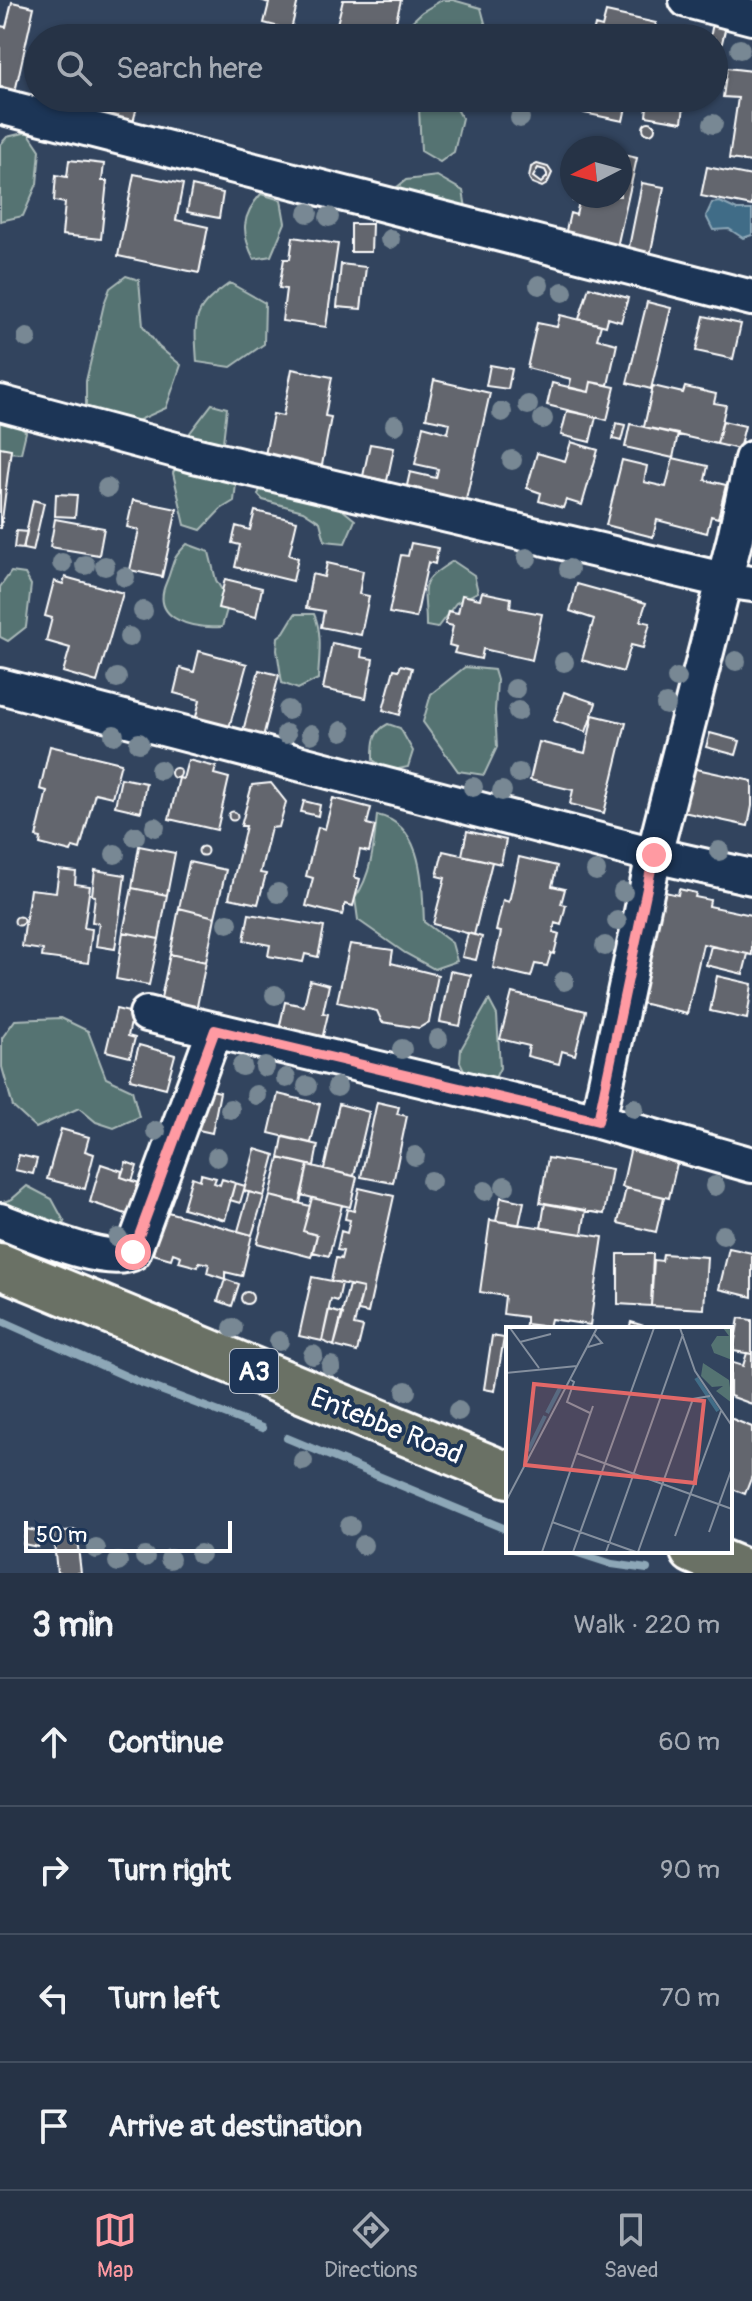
<!DOCTYPE html>
<meta charset="utf-8">
<style>
body{margin:0;font-family:Pangolin,sans-serif;background:#2e3b4d;color:#f1f3f6}
.compass{position:absolute;left:560px;top:136px;width:72px;height:72px;border-radius:50%;background:#263346;box-shadow:0 2px 6px #0004;rotate:264deg}
.scale{position:absolute;left:24px;bottom:20px;width:208px;box-sizing:border-box;padding-left:8px;border:4px solid #fff;border-top:0;font-size:22px;line-height:28px;white-space:nowrap;color:#fff;-webkit-text-stroke:6px #1d3557;paint-order:stroke}
.stop{position:absolute;width:24px;height:24px;margin:-18px;border:6px solid #ff9aa2;border-radius:50%;background:#fff}
.stop.end{background:#ff9aa2;border-color:#fff;box-shadow:0 2px 8px #0008}
.list{margin:0;padding:0;list-style:none}
h2{display:flex;justify-content:space-between;align-items:center;height:104px;margin:0;padding:0 32px;font-size:34px}
h2 small{font-size:26px;font-weight:400;color:#a4aab3}
.list li{display:grid;grid-template-columns:52px 1fr auto;gap:24px;align-items:center;box-sizing:border-box;height:128px;padding:0 32px;border-top:2px solid #424e5f}
.list b{display:block;font-size:30px;white-space:nowrap}
.list em{font-size:26px;font-style:normal;color:#a4aab3}
.icon{flex:none;width:44px;height:44px;fill:none;stroke:currentColor;stroke-width:2;stroke-linecap:round;stroke-linejoin:round}
.map{position:relative;flex:none;width:752px;height:1573px;overflow:hidden}
.search{position:absolute;background:#263346;box-shadow:0 2px 6px #0004;left:24px;right:24px;top:24px;height:88px;display:flex;align-items:center;gap:20px;box-sizing:border-box;padding:0 28px;border-radius:44px;color:#a4aab3;font-size:30px}
.sheet{height:616px;background:#263346}
nav{display:flex;justify-content:space-around;align-items:center;box-sizing:border-box;height:112px;border-top:2px solid #424e5f;background:#263346;font-size:22px;color:#a4aab3}
nav a{display:grid;justify-items:center;gap:4px}
nav .on{color:#ff9aa2}
.map>svg:first-child{display:block}
.green{fill:#547372;stroke:#aab9b8;stroke-width:2}
.water{fill:#416c87;stroke:#8da7b7;stroke-width:2}
.lines{fill:none;stroke-linecap:round;stroke-linejoin:round}
.stream{stroke:#8da7b7;stroke-width:8}
.building{fill:#64666e;stroke:#fff;stroke-width:2;fill-rule:evenodd}
.street-casing{stroke:#fff;stroke-width:40}
.primary-casing{stroke:#fff;stroke-width:50}
.street{stroke:#1d3557;stroke-width:34}
.primary{stroke:#6b7165;stroke-width:44}
.tree{fill:#788894}
.route{stroke:#ff9aa2;stroke-width:10}
.labels{text-anchor:middle;stroke-width:8;stroke-linejoin:round;paint-order:stroke}
.shield{fill:#1d3557;stroke:#bbc2cd;stroke-width:2}
.shield-label{font-size:26px;font-weight:bold;fill:#fff}
.street-label{font-size:28px;fill:#fff;stroke:#1d3557}
.inset-river{fill:none;stroke:#416c87;stroke-width:4}
.inset-road{fill:none;stroke:#848f9e;stroke-width:2}
.view{fill:#e26868;fill-opacity:0.15;stroke:#e26868;stroke-width:4}
.inset-edge{fill:none;stroke:#fff;stroke-width:4}
</style>
<div class="map">
<svg width="752" height="1573" viewBox="0 0 752 1573">
<rect width="100%" height="100%" fill="#32445e"/>
<filter id="ink" filterUnits="userSpaceOnUse"><feTurbulence type="fractalNoise" baseFrequency=".0125" numOctaves="2"/><feDisplacementMap in="SourceGraphic" scale="16" xChannelSelector="R" yChannelSelector="G"/><feConvolveMatrix kernelMatrix="1 2 1 2 8 2 1 2 1" color-interpolation-filters="sRGB"/></filter>
<g filter="url(#ink)">
<!-- green -->
<path class="green" d="M442 0H453L481 8 489 38H406L405 28 422 12Z
M425 98H451L462 118 454 152 440 162 421 151 419 108Z
M28 132 40 150 37 184 23 216 0 221V145L7 137Z
M437 176 463 191 468 219 391 192 406 180Z
M261 194 281 200 285 223 271 256 254 259C241 233 241 216 261 194Z
M126 276 139 280 143 326 159 347 181 365 166 408 135 422 86 410V381L104 304 110 288Z
M230 283 265 303 264 344 231 367 197 362C194 317 192 310 230 283Z
M212 404 227 408 223 442 236 484 234 501 221 509 201 530 185 525 173 473 189 434Z
M4 415 26 432 21 453 3 452 0 449V416Z
M260 489 328 498 355 520 345 543 325 541 320 522 303 511 263 500 258 495Z
M187 544 209 552 216 580 229 602 222 627C194 629 150 620 166 583 175 562 169 562 187 544Z
M453 561 474 575 478 592 456 603 437 628 426 626C426 585 415 584 453 561Z
M11 572 25 574 31 585 26 627 8 641 0 637V587Z
M295 614H314C323 633 319 658 318 679L298 689 282 683 277 650 278 637 284 632Z
M465 667 494 670 497 680 495 711 497 747 484 775 458 771 423 722 431 694Z
M388 724 400 728 413 751 408 767 389 771 373 760C373 744 372 732 388 724Z
M377 815C424 825 422 883 424 922L452 943 457 961 434 969 405 953 358 920 355 898C372 874 374 844 377 815Z
M489 1000 497 1015 500 1068 492 1084 472 1086 460 1062 461 1049Z
M61 1018 88 1031 106 1078 132 1090 139 1117 114 1128 96 1122 79 1108 36 1128 13 1107 2 1067V1038L15 1020Z
M27 1186 52 1199 65 1223 33 1243 0 1232V1203L12 1199Z"/>
<!-- water -->
<path class="water" d="M720 202 737 210H752V235L743 238 729 229 713 230 706 216 712 203Z"/>
<g class="lines">
<!-- stream -->
<path class="stream" d="M0 1320 139 1382 262 1428
M287 1438 508 1530
M572 1551 612 1564 647 1569"/>
</g>
<!-- building -->
<path class="building" d="M298 0 291 30 264 23 269 3 261 0Z
M343 0H401L392 38 334 36Z
M12 2 34 7 15 92 0 89V26L6 27Z
M606 12 656 23 653 38H592L595 25 602 27Z
M713 23 726 26 721 47 714 46V38H710Z
M727 68 752 71V162L729 159 738 98 723 97Z
M85 98H139L131 131 81 118Z
M587 98H628L623 121 584 113Z
M648 98H685L682 122 646 116Z
M643 128a6 6 0 1 1 12 0a6 6 0 1 1-12 0Z
M620 154 637 158 615 256 563 244 570 213 576 215 579 202 573 201 574 196H620Z
M69 160 104 164 102 181H107L101 239 62 235 65 203 54 201 56 175 67 177Z
M537 164 548 167 552 173 547 184 542 187 532 183 529 178 531 167ZM538 168 545 170 547 174V177L541 183 533 177Z
M707 167 752 176V206L701 196Z
M134 174 183 184 176 220 208 227 199 273 118 256Z
M642 183 664 187 650 256 628 252Z
M192 186 223 193 219 218 187 212Z
M351 224H372L371 252H351Z
M293 237 338 244 326 327 282 321 286 289 279 288 284 259H290Z
M341 264 366 267 361 309 337 307Z
M589 287 628 298 621 322 608 318 606 326 579 319Z
M647 302 671 308 651 389 627 383Z
M560 315 601 325 597 339 617 344 608 385 591 382 589 392 569 388 571 379 527 368 537 323 557 327Z
M704 316 741 324 733 359 696 351Z
M490 365 512 369 508 389 486 386Z
M292 369 332 377 325 416 331 417 320 476 273 467 275 456 265 455 273 414 283 416Z
M434 380 490 393 463 513 404 499 410 472 436 478 438 469 415 464 423 426 448 433 450 423 426 418Z
M591 382 615 387 607 420 547 405 552 383 589 392Z
M653 386 683 393 685 387 716 394 714 403 726 405 717 444 644 427Z
M567 411 596 417 590 442 561 435Z
M723 421 745 426 739 449 717 444Z
M616 423 625 425 621 441 613 439Z
M630 424 678 434 673 458 625 447Z
M571 442 598 450 582 505 566 500 563 508 539 501 541 493 527 488 537 453 565 461Z
M370 444 394 448 387 481 363 476Z
M0 447 11 449 1 528H0Z
M673 458 708 466 705 480 726 485 718 518 711 516 707 533 657 520 653 537 606 525 622 460 647 466 644 482 666 487Z
M56 494 77 495 75 517 55 516Z
M33 500 44 503 33 551 23 549Z
M133 500 177 509 162 577 130 570 139 530 127 527Z
M255 511 297 521 289 555 298 558 293 581 235 567 240 545 232 543 236 526 250 530Z
M55 519 104 528 99 555 50 547Z
M16 531 27 532 23 549 14 548Z
M411 543 438 548 435 564 428 562 416 618 389 613 401 555 408 556Z
M327 563 363 571 359 594 369 596 361 635 321 627 324 611 306 608 312 574 324 577Z
M65 577 123 593 97 682 63 672 70 648 46 641 52 618 45 616 54 581 63 584Z
M225 579 262 588 256 617 218 608Z
M577 584 646 603 640 621 650 623 643 648 631 645 623 672 582 660 594 619 570 611Z
M482 592 511 598 510 608 542 614 532 660 483 649 481 659 454 653 456 647 449 645 453 626 445 624 448 611 458 613 462 595 480 599Z
M332 643 362 649 361 657 373 659 366 698 323 689Z
M199 651 247 664 227 735 194 725 200 700 174 693 180 668 194 672Z
M401 665 412 668 400 715 383 710 394 669 399 670Z
M259 670 279 675 263 737 243 731Z
M564 692 596 703 586 732 554 721Z
M593 715 626 723 604 813 570 804 573 790 530 780 539 742 585 753Z
M710 733 740 741 736 755 706 747Z
M50 746 121 763 112 797 95 793 80 849 73 847 71 852 40 844 41 838 36 837 47 791 40 789Z
M188 760 216 767 214 774 229 778 217 830 169 819 179 778 183 779Z
M692 768 752 781V806L748 826 683 812Z
M171 773a5 5 0 1 1 10 0a5 5 0 1 1-10 0Z
M121 778 146 783 141 812 115 806Z
M271 783 286 802 279 827 271 828 260 873 266 874 258 904 229 898 246 826H241L252 785Z
M333 798 371 808 367 824 375 826 369 852 360 850 354 877 360 879 353 906 345 904 342 915 306 906 313 878 306 876 318 827 325 829Z
M304 801 320 805 318 816 301 812Z
M228.5 816a4.5 4.5 0 1 1 9 0a4.5 4.5 0 1 1-9 0Z
M467 831 506 840 501 864 462 855Z
M139 846 175 853 167 895 132 888Z
M198.5 851a4.5 4.5 0 1 1 9 0a4.5 4.5 0 1 1-9 0Z
M443 851 492 862 474 935 433 924 445 878 437 876Z
M519 857 557 866 552 886 565 889 561 904 566 905 561 925 555 923 553 932 559 934 554 954 551 953 547 966 535 964 531 977 493 968 501 932 496 931 503 900 509 902Z
M189 862 226 870 215 917 179 908Z
M59 870 76 872 75 884 90 886 84 928 92 929 88 963 42 957 43 950 22 947 30 889 56 892Z
M95 870 125 875 115 949 96 946 99 923 92 922 95 896 92 895Z
M132 888 167 895 159 939 123 932Z
M679 889 696 893 695 897 710 900 709 906 752 915V955L703 944 687 1014 641 1003 665 892 678 895Z
M179 908 215 917 206 962 170 954Z
M249 914 324 927 318 957 305 954 303 962 268 956 270 945 244 940Z
M14.5 921a4.5 4.5 0 1 1 9 0a4.5 4.5 0 1 1-9 0Z
M123 932 159 939 149 985 116 979Z
M468 933 482 937 476 960 462 957Z
M350 944 393 950 391 963 438 975 429 1022 419 1028 382 1022 377 1011 337 1002Z
M711 946 748 954 743 974 706 965Z
M170 954 206 962 196 1011 160 1003Z
M450 971 471 975 460 1026 440 1022Z
M717 976 752 984 747 1019 710 1011Z
M310 980 329 985 323 1013 328 1014 320 1048 277 1039 285 1002 304 1006Z
M512 993 586 1011 575 1055 562 1051 559 1064 527 1056 529 1046 500 1039Z
M116 1009 133 1013 128 1036 135 1038 130 1057 106 1051Z
M139 1045 175 1055 166 1088 130 1079Z
M202 1088 220 1092 212 1133 194 1129Z
M278 1094 320 1104 311 1143 269 1133Z
M377 1102 399 1107 397 1114 407 1116 393 1183 361 1177Z
M339 1104 369 1112 354 1176 324 1169Z
M61 1129 89 1137 85 1151 94 1154 85 1189 47 1179Z
M283 1137 318 1145 314 1166 279 1158Z
M632 1142 678 1159 669 1198 622 1187Z
M255 1149 275 1155 264 1196 244 1191Z
M19 1155 37 1159 33 1174 15 1170Z
M279 1158 308 1165 300 1203 270 1196Z
M548 1158 612 1169 604 1214 540 1203Z
M126 1162 137 1166 132 1181 121 1177Z
M101 1164 122 1171 121 1177 139 1183 129 1215 90 1202Z
M308 1165 357 1177 350 1207 301 1195Z
M201 1174 216 1178 214 1183 220 1185 222 1179 235 1183 225 1220 183 1208 192 1177 200 1180Z
M235 1183 245 1186 240 1203 230 1200Z
M359 1188 394 1196 368 1313 358 1311 363 1288 331 1281 336 1258 341 1259 343 1251 337 1250 341 1231 347 1233 350 1220 345 1219 347 1209 354 1211Z
M626 1188 664 1197 656 1232 618 1223Z
M249 1192 264 1196 252 1235 238 1231Z
M270 1196 310 1206 303 1231 317 1235 311 1257 257 1243Z
M501 1197 524 1202 519 1225 496 1221Z
M312 1198 342 1205 329 1256 313 1252 317 1235 303 1231Z
M545 1203 586 1210 582 1234 541 1228Z
M164 1211 252 1235 242 1276 225 1272V1279L207 1273 209 1264 199 1262 198 1267 179 1262 181 1256 173 1253 171 1259 153 1254Z
M490 1220 603 1237 590 1325 551 1319 549 1327 526 1324V1317L503 1314 505 1296 480 1292Z
M729 1248 752 1253V1297L719 1289Z
M618 1254H653L651 1306 618 1304Z
M663 1254 707 1257 704 1309 651 1306 654 1260 662 1261Z
M312 1277 342 1283 338 1301 331 1299 322 1341 299 1336Z
M225 1279 239 1284 232 1306 218 1301Z
M349 1285 363 1288 354 1325 363 1327 357 1352 334 1346Z
M241 1298a6 6 0 1 1 12 0a6 6 0 1 1-12 0Z
M329 1310 343 1314 334 1346 322 1341Z
M739 1318 752 1320V1354L733 1351Z
M631 1322 654 1329H629Z
M526 1324 549 1327V1329H525Z
M492 1336 504 1338 495 1391 484 1389Z
M747 1353 752 1354V1404L730 1396V1362L743 1366Z
M730 1418 752 1427V1476L745 1494 730 1488Z
M26 1529 41 1532 38 1547 23 1544Z
M76 1530 81 1573H57L53 1532Z"/>
<g class="lines">
<!-- street casing -->
<g class="street-casing">
<path id="street" d="M687 0 752 17
M0 106 752 298
M0 403 194 455 723 580 752 584
M0 686 654 855 752 877
M147 1014 598 1121 752 1165
M598 1121 654 855 735 538 752 459
M0 1221C28 1231 109 1268 133 1252L215 1030"/>
</g>
<!-- primary casing -->
<g class="primary-casing">
<path id="primary" d="M0 1266 508 1475
M693 1551 747 1573"/>
</g>
<!-- street -->
<use href="#street" class="street"/>
<!-- primary -->
<use href="#primary" class="primary"/>
</g>
<!-- trees -->
<g class="tree">
<circle cx="740" cy="49" r="10"/>
<circle cx="520" cy="118" r="10"/>
<circle cx="713" cy="124" r="10"/>
<circle cx="308" cy="213" r="10"/>
<circle cx="329" cy="217" r="10"/>
<circle cx="390" cy="239" r="10"/>
<circle cx="539" cy="285" r="10"/>
<circle cx="563" cy="292" r="10"/>
<circle cx="27" cy="338" r="10"/>
<circle cx="528" cy="405" r="10"/>
<circle cx="502" cy="412" r="10"/>
<circle cx="543" cy="419" r="10"/>
<circle cx="395" cy="425" r="10"/>
<circle cx="512" cy="460" r="10"/>
<circle cx="107" cy="488" r="10"/>
<circle cx="527" cy="558" r="10"/>
<circle cx="62" cy="563" r="10"/>
<circle cx="85" cy="565" r="10"/>
<circle cx="105" cy="566" r="10"/>
<circle cx="569" cy="569" r="10"/>
<circle cx="125" cy="577" r="10"/>
<circle cx="143" cy="611" r="10"/>
<circle cx="129" cy="637" r="10"/>
<circle cx="736" cy="661" r="10"/>
<circle cx="564" cy="662" r="10"/>
<circle cx="117" cy="678" r="10"/>
<circle cx="677" cy="678" r="10"/>
<circle cx="515" cy="689" r="10"/>
<circle cx="666" cy="705" r="10"/>
<circle cx="288" cy="710" r="10"/>
<circle cx="518" cy="711" r="10"/>
<circle cx="342" cy="731" r="10"/>
<circle cx="286" cy="734" r="10"/>
<circle cx="311" cy="734" r="10"/>
<circle cx="114" cy="735" r="10"/>
<circle cx="139" cy="743" r="10"/>
<circle cx="160" cy="770" r="10"/>
<circle cx="519" cy="773" r="10"/>
<circle cx="473" cy="787" r="10"/>
<circle cx="502" cy="791" r="10"/>
<circle cx="155" cy="827" r="10"/>
<circle cx="135" cy="836" r="10"/>
<circle cx="719" cy="851" r="10"/>
<circle cx="115" cy="854" r="10"/>
<circle cx="596" cy="871" r="10"/>
<circle cx="623" cy="892" r="10"/>
<circle cx="278" cy="893" r="10"/>
<circle cx="617" cy="921" r="10"/>
<circle cx="228" cy="923" r="10"/>
<circle cx="605" cy="946" r="10"/>
<circle cx="564" cy="981" r="10"/>
<circle cx="275" cy="995" r="10"/>
<circle cx="438" cy="1039" r="10"/>
<circle cx="402" cy="1049" r="10"/>
<circle cx="242" cy="1066" r="10"/>
<circle cx="265" cy="1067" r="10"/>
<circle cx="286" cy="1078" r="10"/>
<circle cx="307" cy="1086" r="10"/>
<circle cx="337" cy="1087" r="10"/>
<circle cx="256" cy="1095" r="10"/>
<circle cx="634" cy="1108" r="10"/>
<circle cx="230" cy="1109" r="10"/>
<circle cx="156" cy="1131" r="10"/>
<circle cx="415" cy="1156" r="10"/>
<circle cx="217" cy="1157" r="10"/>
<circle cx="431" cy="1181" r="10"/>
<circle cx="505" cy="1186" r="10"/>
<circle cx="715" cy="1186" r="10"/>
<circle cx="485" cy="1191" r="10"/>
<circle cx="723" cy="1235" r="10"/>
<circle cx="118" cy="1238" r="10"/>
<circle cx="233" cy="1328" r="10"/>
<circle cx="279" cy="1341" r="10"/>
<circle cx="313" cy="1355" r="10"/>
<circle cx="331" cy="1366" r="10"/>
<circle cx="406" cy="1391" r="10"/>
<circle cx="458" cy="1411" r="10"/>
<circle cx="303" cy="1461" r="10"/>
<circle cx="350" cy="1526" r="10"/>
<circle cx="363" cy="1545" r="10"/>
<circle cx="96" cy="1549" r="10"/>
<circle cx="200" cy="1554" r="10"/>
<circle cx="145" cy="1557" r="10"/>
<circle cx="170" cy="1559" r="10"/>
<circle cx="118" cy="1562" r="10"/>
</g>
</g>
<g class="lines" filter="url(#ink)">
<!-- route -->
<path class="route" d="M133 1252 215 1030 598 1121 654 855"/>
</g>
<g class="labels">
<!-- shield labels -->
<rect class="shield" x="230" y="1349" width="48" height="44" rx="6"/>
<g class="shield-label">
<text x="254" y="1380">A3</text>
</g>
<!-- street labels -->
<g class="street-label">
<text transform="translate(387 1425) rotate(22)" y="10">Entebbe Road</text>
</g>
</g>
<!-- overview -->
<g transform="translate(506 1327)">
<rect width="226" height="226" fill="#32445e"/>
<path d="M217 1H226V33L208 26 205 18 211 9H223ZM197 36 223 53 226 76 210 64 217 59 206 60 195 49Z" fill="#547372"/>
<path class="inset-river" d="M190 51 212 84M41 86 54 61M22 124 39 89"/>
<path class="inset-road" d="M4 1 33 41M174 1 189 44 226 99M14 15 45 7M82 20 96 16 88 7M0 46 71 39M65 53 68 55 61 75 84 86M70 126 226 182M0 174 91 1M46 195 130 225M203 205 226 141M169 209 215 84M36 225 87 79M67 225 148 1M100 225 177 7M132 225 187 72 204 69"/>
<path class="view" d="M28 57 198 74 189 156 19 138Z"/>
<rect width="226" height="226" class="inset-edge"/>
</g>
</svg>
<svg class="compass" viewBox="-18 -18 36 36"><path d="M0-13l5 13h-10z" fill="#e53935"/><path d="M0 13l5-13h-10z" fill="#a4aab3"/></svg>
<div class="scale">50 m</div>
<div class="stop" style="left:133px;top:1252px"></div>
<div class="stop end" style="left:654px;top:855px"></div>
<div class="search"><svg class="icon" aria-label="search" viewBox="0 0 24 24"><circle cx="10" cy="10" r="6"/><path d="M15 15l6 6"/></svg>Search here</div>
</div>
<section class="sheet">
<h2>3 min<small>Walk · 220 m</small></h2>
<ul class="list">
<li><svg class="icon" aria-label="ahead" viewBox="0 0 24 24"><path d="M12 20V5M6 11l6-6 6 6"/></svg><div><b>Continue</b></div><em>60 m</em></li>
<li><svg class="icon" aria-label="right" viewBox="0 0 24 24"><path d="M7 20v-9h11M14 6l5 5-5 5"/></svg><div><b>Turn right</b></div><em>90 m</em></li>
<li><svg class="icon" aria-label="left" viewBox="0 0 24 24"><path d="M17 20v-9H6M10 6l-5 5 5 5"/></svg><div><b>Turn left</b></div><em>70 m</em></li>
<li><svg class="icon" aria-label="arrive" viewBox="0 0 24 24"><path d="M6 21V4h12l-3 4 3 4H6"/></svg><div><b>Arrive at destination</b></div></li>
</ul>
</section>
<nav>
<a class="on"><svg class="icon" aria-label="map" viewBox="0 0 24 24"><path d="M3 6l6-2 6 2 6-2v14l-6 2-6-2-6 2zM9 4v14M15 6v14"/></svg>Map</a>
<a><svg class="icon" aria-label="directions" viewBox="0 0 24 24"><path d="M12 3l9 9-9 9-9-9zM9 14v-3h6M13 9l2 2-2 2"/></svg>Directions</a>
<a><svg class="icon" aria-label="saved" viewBox="0 0 24 24"><path d="M7 4h10v16l-5-4-5 4z"/></svg>Saved</a>
</nav>
